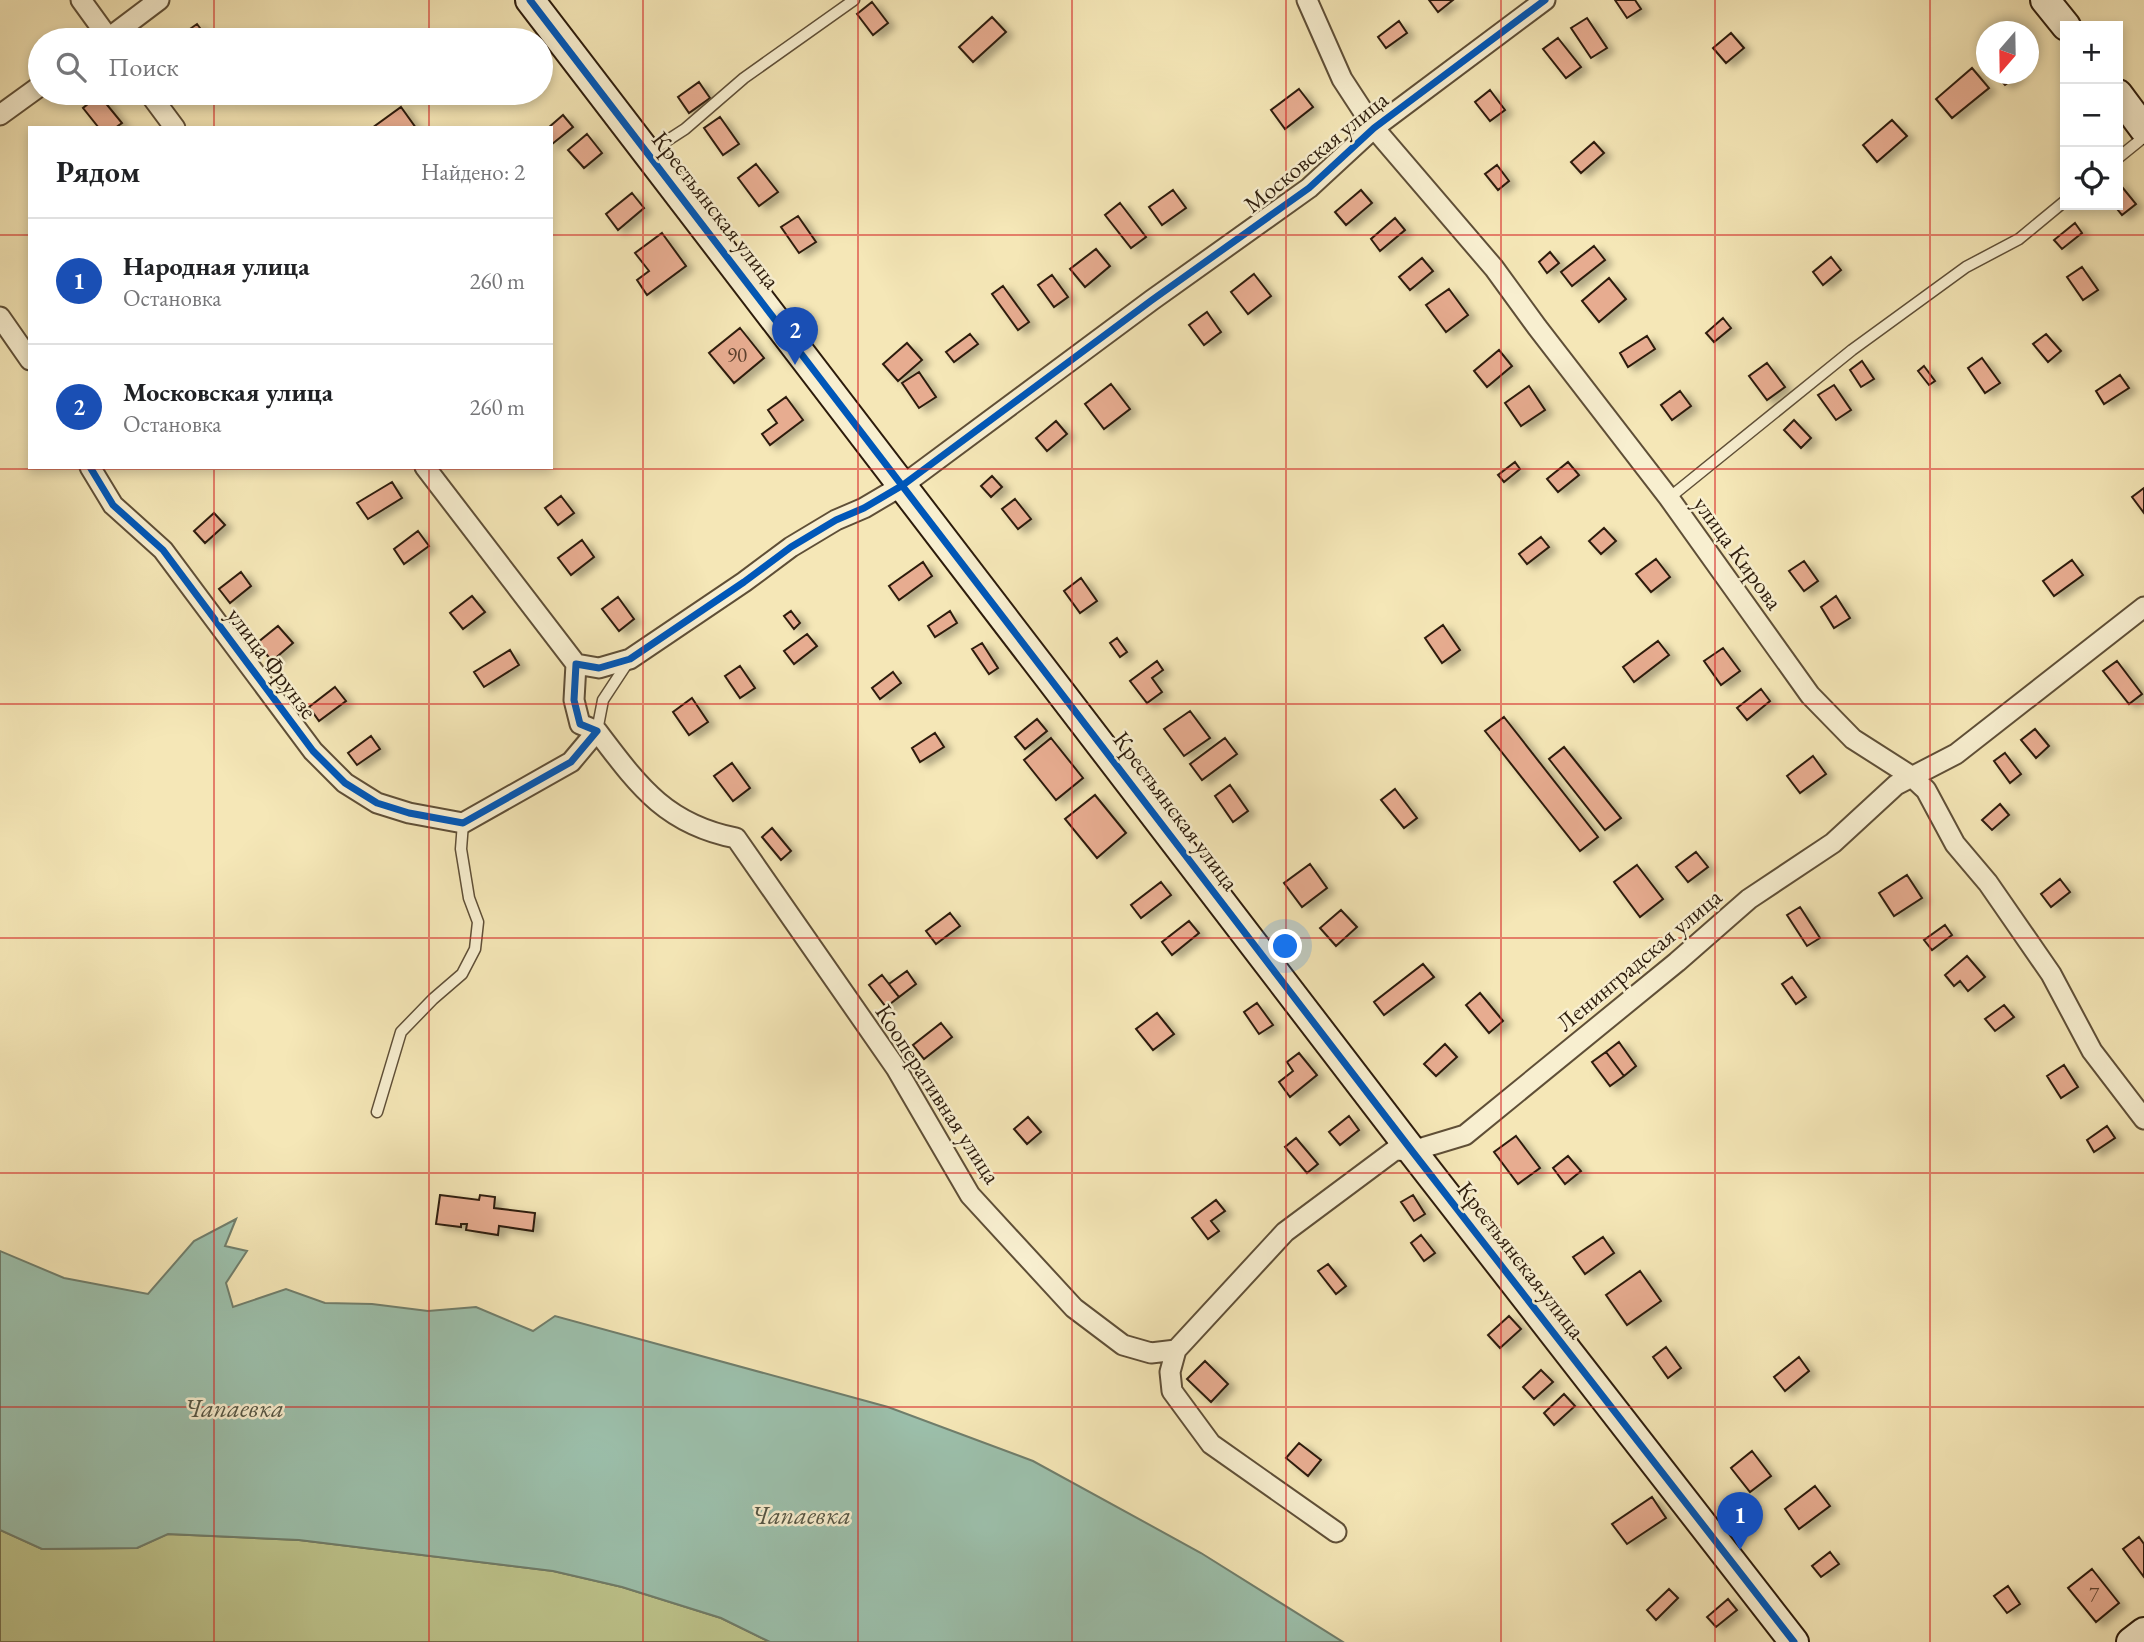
<!DOCTYPE html>
<html lang="ru">
<meta charset="utf-8">
<style>
body{margin:0;font-family:"EB Garamond",serif;background:#f2f2f2;color:#202124}
.controls{position:absolute;right:21px;top:21px;display:grid;overflow:hidden;border-radius:0px;box-shadow:0 4px 10px #0003}
.controls button{width:63px;height:63px;display:grid;place-items:center;padding:0;border:0;border-bottom:2px solid #e0e0e0;background:#fff;color:#202124;font:35px sans-serif}
.compass{position:absolute;left:1976px;top:21px;width:63px;height:63px;border-radius:50%;background:#fff;box-shadow:0 4px 10px #0003;rotate:200deg}
.you{position:absolute;left:1286px;top:947px;width:24px;height:24px;margin:-18px;border:5px solid #fff;border-radius:50%;background:#1a73e8;box-shadow:0 0 0 10px #1a73e833}
.badge{display:grid;place-items:center;width:46px;height:46px;border-radius:50%;background:#1a73e8;color:#fff;font-size:23px;font-weight:700}
.pin{position:absolute;translate:-50% -58px;filter:drop-shadow(0 2px 4px #0008)}
.pin::after{content:'';position:absolute;top:37px;width:24px;height:21px;background:inherit;clip-path:polygon(0 0,100% 0,50% 100%)}
.list{margin:0;padding:0;list-style:none}
h2{display:flex;justify-content:space-between;align-items:center;height:91px;margin:0;padding:0 28px;font-size:30px}
h2 small{font-size:23px;font-weight:400;color:#757577}
.list li{display:grid;grid-template-columns:46px 1fr auto;gap:21px;align-items:center;box-sizing:border-box;height:126px;padding:0 28px;border-top:2px solid #e0e0e0}
.list b{display:block;font-size:26px;white-space:nowrap}
.list p{margin:0;font-size:23px;white-space:nowrap;color:#757577}
.list em{font-size:23px;font-style:normal;color:#757577}
.icon{flex:none;width:38px;height:38px;fill:none;stroke:currentColor;stroke-width:2;stroke-linecap:round;stroke-linejoin:round}
.map{position:relative;flex:none;width:2144px;height:1642px;overflow:hidden}
.search{position:absolute;background:#fff;box-shadow:0 4px 10px #0003;left:28px;top:28px;width:525px;height:77px;display:flex;align-items:center;gap:18px;box-sizing:border-box;padding:0 24px;border-radius:38px;color:#757577;font-size:26px}
.panel{position:absolute;background:#fff;box-shadow:0 4px 10px #0003;left:28px;top:126px;width:525px;height:343px;border-radius:0px}
.map>svg:first-child{display:block}
.green{fill:#bec58d;stroke:#76704c;stroke-width:2}
.water{fill:#9cc0ac;stroke:#707e6c;stroke-width:2}
.building{fill:#e7ac90;stroke:#2d1c0c;stroke-width:2;filter:url(#shadow)}
.lines{fill:none;stroke-linecap:round;stroke-linejoin:round}
.lane-casing{stroke:#5f4f37;stroke-width:13}
.street-casing{stroke:#5f4f37;stroke-width:23}
.secondary-casing{stroke:#2d1c0c;stroke-width:32}
.lane{stroke:#f8efd0;stroke-width:10}
.street{stroke:#f8efd0;stroke-width:19}
.secondary{stroke:#f8efd0;stroke-width:28}
.cycleway-casing{stroke:#f8efd0;stroke-width:11}
.cycleway{stroke:#0057b8;stroke-width:7}
.grid{fill:none;stroke:#d62828;stroke-width:2;stroke-opacity:0.55}
.labels{text-anchor:middle;stroke-width:5;stroke-linejoin:round;paint-order:stroke}
.number-label{font-size:21px;fill:#5c402d}
.street-label{font-size:24px;fill:#2d1c0c;stroke:#f8efd0}
.water-label{font-size:26px;font-style:italic;fill:#545544;stroke:#f8efd0}
</style>
<div class="map">
<svg width="2144" height="1642" viewBox="0 0 2144 1642">
<defs>
<filter id="shadow"><feDropShadow dx="7" dy="4" stdDeviation="3.5" flood-color="#0004"/></filter>
</defs>
<rect width="100%" height="100%" fill="#f5e7b7"/>
<filter id="stains"><feTurbulence type="fractalNoise" baseFrequency=".00286" numOctaves="4"/><feColorMatrix values="0 0 0 0 .2 0 0 0 0 .09 0 0 0 0 .02 0 0 0 .5 -.17"/></filter>
<radialGradient id="worn" r=".72"><stop offset=".6" stop-color="#630" stop-opacity="0"/><stop offset="1" stop-color="#630" stop-opacity=".3"/></radialGradient>
<!-- green -->
<path class="green" d="M0 1530 42 1549 137 1548 167 1534 299 1540 553 1571 622 1587 721 1618 770 1642H0Z"/>
<!-- water -->
<path class="water" d="M236 1219 225 1246 247 1251 226 1283 233 1307 286 1289 325 1303 372 1304 428 1311 476 1307 533 1331 555 1316 888 1407 1033 1461 1201 1553 1343 1642H770L721 1618 622 1587 553 1571 299 1540 168 1534 137 1548 42 1549 0 1530V1251L64 1278 148 1294 194 1241Z"/>
<!-- building -->
<path class="building" d="M1429 0H1453L1438 12Z
M1615 0H1635L1641 9 1627 18Z
M872 2 888 23 873 35 857 14Z
M992 17 1006 32 973 62 959 47Z
M1587 18 1607 48 1591 58 1571 28Z
M1399 21 1407 33 1386 48 1378 37Z
M197 24 209 40H174Z
M1731 33 1744 48 1726 63 1713 48Z
M1558 38 1581 67 1566 78 1543 49Z
M1972 68 1989 88 1952 118 1936 99Z
M1995 74H2020L2005 85Z
M699 82 710 98 689 113 678 97Z
M1299 89 1313 107 1285 129 1271 110Z
M1490 90 1505 110 1490 121 1475 102Z
M99 95 122 123 115 128H99L83 108Z
M401 107 416 128H372Z
M563 115 573 127 551 145V128H548Z
M720 117 739 144 723 155 704 128Z
M1892 120 1907 136 1877 162 1863 145Z
M587 134 602 153 584 168 568 150Z
M1594 142 1604 153 1581 173 1571 162Z
M756 164 778 192 759 206 738 178Z
M1497 165 1509 181 1498 190 1485 174Z
M2118 182 2136 204 2122 215 2114 205H2118Z
M1173 190 1186 208 1162 225 1149 207Z
M1361 190 1372 203 1346 225 1335 212Z
M632 193 644 208 618 230 606 214Z
M1120 203 1146 237 1131 248 1105 215Z
M798 216 816 242 799 253 781 227Z
M1395 218 1405 230 1380 251 1371 239Z
M2075 223 2082 233 2062 249 2054 240Z
M662 233 686 266 647 295 637 280 649 271 635 253Z
M1594 246 1605 260 1572 286 1561 272Z
M1096 249 1110 266 1085 287 1070 269Z
M1550 252 1559 263 1547 273 1539 262Z
M1831 257 1841 270 1823 285 1813 272Z
M1422 258 1433 271 1410 290 1399 277Z
M2082 267 2098 290 2083 300 2067 277Z
M1254 274 1271 296 1248 314 1231 292Z
M1052 275 1068 297 1054 307 1038 285Z
M1609 278 1626 299 1599 322 1582 301Z
M1003 286 1029 322 1018 330 992 294Z
M1449 289 1468 315 1446 332 1426 305Z
M1207 312 1221 332 1204 345 1189 325Z
M1723 318 1731 328 1714 342 1706 333Z
M740 328 764 358 734 383 709 353Z
M970 334 978 344 954 362 946 352Z
M2046 334 2061 351 2048 362 2033 344Z
M1647 336 1655 349 1628 367 1620 353Z
M907 343 922 360 898 381 883 364Z
M1499 350 1512 366 1487 387 1474 371Z
M1982 358 2000 383 1985 393 1968 368Z
M1862 361 1874 379 1861 387 1850 370Z
M1767 363 1785 387 1767 400 1749 376Z
M1924 366 1935 381 1929 385 1918 371Z
M919 372 936 397 919 408 902 383Z
M2120 375 2129 388 2104 404 2096 391Z
M1111 384 1130 409 1104 429 1085 404Z
M1834 385 1851 410 1836 420 1818 395Z
M1529 386 1545 410 1521 426 1505 403Z
M1680 391 1691 406 1672 420 1661 405Z
M786 397 803 420 770 445 762 434 777 423 768 410Z
M1794 420 1811 438 1801 448 1784 430Z
M1056 421 1067 434 1047 451 1036 438Z
M1515 462 1520 469 1504 482 1498 475Z
M1568 462 1579 475 1558 492 1547 479Z
M992 476 1002 487 991 497 981 486Z
M392 482 402 498 368 519 357 503Z
M2144 488V513L2132 497Z
M561 496 574 513 558 525 545 508Z
M1015 499 1031 519 1018 529 1002 509Z
M214 513 225 525 205 543 194 531Z
M1604 528 1616 541 1601 554 1589 541Z
M418 531 429 546 404 564 394 549Z
M1541 537 1549 547 1527 564 1519 554Z
M582 540 594 557 571 575 558 558Z
M1656 559 1670 577 1651 592 1636 574Z
M2072 560 2083 575 2054 596 2043 581Z
M1804 561 1818 581 1804 591 1789 571Z
M923 562 932 576 899 600 889 586Z
M241 572 251 586 230 603 219 589Z
M1081 578 1097 601 1080 613 1064 591Z
M472 596 485 612 463 629 450 613Z
M1836 596 1850 618 1834 628 1821 607Z
M618 597 634 619 619 631 602 609Z
M791 611 800 623 794 629 784 616Z
M950 611 957 623 935 637 928 626Z
M1443 625 1460 650 1442 663 1425 638Z
M278 626 293 643 272 661 257 643Z
M807 634 817 646 794 664 784 651Z
M1117 638 1127 652 1120 657 1110 643Z
M1658 641 1669 655 1634 682 1623 667Z
M982 643 998 668 989 674 972 649Z
M1723 648 1740 671 1721 685 1704 661Z
M510 650 519 665 484 687 474 672Z
M1157 661 1163 670 1152 678 1162 692 1147 703 1130 681Z
M2117 661 2142 694 2129 704 2103 671Z
M740 666 755 688 740 698 725 676Z
M893 672 901 683 880 699 872 688Z
M335 687 346 701 319 721 309 707Z
M1761 689 1770 701 1747 720 1737 708Z
M692 698 708 722 689 735 673 712Z
M1190 711 1210 738 1184 756 1164 729Z
M1504 717 1598 837 1580 851 1485 731Z
M1037 719 1047 731 1025 749 1015 737Z
M2035 729 2049 746 2036 758 2021 740Z
M935 733 944 747 920 762 912 748Z
M371 736 380 749 357 765 348 753Z
M1051 738 1083 778 1056 800 1024 760Z
M1225 738 1237 754 1202 780 1190 764Z
M1564 747 1621 818 1605 830 1549 759Z
M2005 753 2021 774 2010 783 1994 761Z
M1813 756 1826 774 1800 793 1787 776Z
M732 763 750 788 733 801 714 776Z
M1230 785 1248 811 1233 822 1215 796Z
M1395 789 1417 818 1404 828 1381 800Z
M1095 795 1126 833 1097 858 1065 819Z
M2000 804 2009 815 1992 830 1982 820Z
M772 828 791 851 781 860 762 837Z
M1696 852 1708 867 1688 882 1676 867Z
M1310 864 1327 888 1302 907 1284 883Z
M1637 865 1663 899 1640 917 1614 882Z
M1907 875 1922 898 1894 916 1879 893Z
M2060 879 2070 892 2051 907 2041 894Z
M1161 882 1171 895 1141 918 1131 905Z
M1800 907 1820 938 1807 946 1787 915Z
M1341 910 1357 927 1336 946 1320 928Z
M950 913 960 926 936 944 926 931Z
M1189 921 1199 933 1172 955 1162 942Z
M1945 925 1952 935 1932 950 1924 940Z
M1967 956 1985 977 1968 991 1960 981 1954 986 1945 975Z
M1423 964 1434 977 1384 1015 1374 1002Z
M907 971 916 984 899 997 889 984Z
M882 975 899 997 886 1007 869 985Z
M1792 977 1806 997 1796 1004 1782 984Z
M1480 993 1503 1021 1489 1033 1466 1005Z
M1257 1003 1273 1025 1259 1034 1244 1012Z
M2004 1005 2014 1017 1995 1031 1985 1019Z
M1157 1013 1174 1034 1153 1050 1136 1029Z
M941 1023 952 1037 924 1059 913 1045Z
M1619 1042 1636 1066 1624 1076 1606 1052Z
M1445 1044 1457 1057 1436 1076 1424 1064Z
M1606 1052 1624 1076 1610 1086 1592 1062Z
M1299 1053 1317 1075 1290 1097 1279 1082 1293 1071 1287 1062Z
M2064 1065 2078 1087 2061 1098 2047 1076Z
M1349 1116 1359 1130 1340 1145 1329 1132Z
M1028 1117 1041 1132 1027 1144 1014 1129Z
M2107 1126 2115 1138 2094 1152 2087 1140Z
M1516 1136 1540 1168 1518 1184 1494 1152Z
M1296 1138 1318 1164 1307 1173 1285 1147Z
M1568 1156 1581 1171 1565 1184 1553 1168Z
M440 1195 479 1200 480 1195 495 1197 494 1208 535 1213 533 1231 499 1226 498 1235 466 1230 467 1224H461V1227L436 1224Z
M1413 1195 1425 1214 1414 1221 1401 1202Z
M1216 1200 1225 1211 1211 1221 1219 1231 1208 1239 1192 1218Z
M1421 1235 1435 1253 1424 1261 1411 1243Z
M1603 1237 1614 1253 1585 1274 1573 1257Z
M1328 1264 1346 1286 1336 1294 1318 1271Z
M1640 1271 1661 1301 1627 1325 1606 1295Z
M1509 1316 1521 1329 1500 1348 1488 1335Z
M1666 1347 1681 1368 1668 1378 1653 1357Z
M1799 1357 1809 1371 1785 1391 1774 1377Z
M1205 1361 1228 1384 1211 1402 1187 1379Z
M1541 1370 1553 1382 1534 1399 1523 1387Z
M1564 1394 1575 1406 1554 1425 1544 1413Z
M1299 1443 1321 1460 1308 1476 1286 1458Z
M1752 1451 1771 1476 1750 1492 1731 1468Z
M1815 1486 1830 1506 1799 1529 1785 1509Z
M1652 1497 1666 1518 1627 1544 1612 1524Z
M2139 1537 2144 1544V1577L2123 1549Z
M1830 1552 1839 1564 1821 1577 1812 1566Z
M2092 1569 2119 1603 2096 1622 2068 1588Z
M2008 1586 2020 1604 2007 1613 1994 1596Z
M1669 1589 1678 1598 1656 1620 1647 1610Z
M1728 1599 1737 1610 1716 1627 1707 1617Z"/>
<g class="lines">
<!-- lane casing -->
<g class="lane-casing">
<path id="lane" d="M651 151 685 129 744 78 854 0
M2118 158 2144 137
M1669 498 1852 350 1966 267 2019 239 2065 201
M597 731 603 700 628 662
M377 1112 401 1032 433 999 462 974 475 949 478 922 469 898 461 849 463 823"/>
</g>
<!-- street casing -->
<g class="street-casing">
<path id="street" d="M81 0 110 40
M1307 0 1342 79 1374 128 1494 268 1537 327 1669 498 1810 695 1853 739 1911 776 1926 790 1955 844 1988 883 2051 974 2092 1051 2144 1119
M106 40 159 0
M149 93 175 128
M0 115 40 86
M0 317 30 360
M90 467 113 505 163 550 313 751 345 783 377 803 409 813 463 823 571 762 597 731 580 724 574 700 576 664 599 668 630 659 744 582 791 547 836 520 864 508 903 485 1152 300 1309 188 1374 128 1545 0
M425 467 576 664
M597 731C638 785 665 824 736 838L896 1068 970 1195 1074 1308 1123 1345 1151 1353 1176 1350 1170 1372 1172 1391 1211 1444 1336 1532
M1176 1350 1285 1232 1395 1150 1412 1151 1465 1135 1677 962 1749 899 1833 843 1896 785 1956 754 2144 607"/>
</g>
<!-- secondary casing -->
<g class="secondary-casing">
<path id="secondary" d="M530 0 1412 1151 1794 1642
M2045 0 2066 26
M2118 94 2144 129
M2131 1642 2144 1632"/>
</g>
<!-- lane -->
<use href="#lane" class="lane"/>
<!-- street -->
<use href="#street" class="street"/>
<!-- secondary -->
<use href="#secondary" class="secondary"/>
<!-- cycleway casing -->
<g class="cycleway-casing">
<path id="cycleway" d="M530 0 1412 1151 1794 1642
M90 467 113 505 163 550 313 751 345 783 377 803 409 813 463 823 571 762 597 731 580 724 574 700 576 664 599 668 630 659 744 582 791 547 836 520 864 508 903 485 1152 300 1309 188 1374 128 1545 0"/>
</g>
<!-- cycleway -->
<use href="#cycleway" class="cycleway"/>
</g>
<!-- grid -->
<path class="grid" d="M214 0V40M429 0V40M643 0V1642M858 0V1642M1072 0V1642M1286 0V1642M1501 0V1642M1715 0V1642M1930 0V1642M214 93V128M429 93V128M0 235H30M551 235H2144M214 467V1642M429 467V1642M0 469H2144M0 704H2144M0 938H2144M0 1173H2144M0 1407H2144"/>
<g class="labels">
<!-- number labels -->
<g class="number-label">
<text x="737" y="362">90</text>
<text x="2094" y="1602">7</text>
</g>
<!-- street labels -->
<g class="street-label">
<text transform="translate(1316 152) rotate(-39)" y="8">Московская улица</text>
<text transform="translate(716 210) rotate(52)" y="8">Крестьянская улица</text>
<text transform="translate(1738 553) rotate(54)" y="8">улица Кирова</text>
<text transform="translate(272 663) rotate(53)" y="8">улица Фрунзе</text>
<text transform="translate(1176 811) rotate(53)" y="8">Крестьянская улица</text>
<text transform="translate(1639 960) rotate(-40)" y="8">Ленинградская улица</text>
<text transform="translate(938 1094) rotate(57)" y="8">Кооперативная улица</text>
<text transform="translate(1521 1260) rotate(52)" y="8">Крестьянская улица</text>
</g>
<!-- water labels -->
<g class="water-label">
<text x="234" y="1417">Чапаевка</text>
<text x="801" y="1524">Чапаевка</text>
</g>
</g>
<rect width="100%" height="100%" filter="url(#stains)"/>
<rect width="100%" height="100%" fill="url(#worn)"/>
</svg>
<div class="controls">
<button>+</button>
<button>−</button>
<button><svg class="icon" aria-label="locate" viewBox="0 0 24 24"><circle cx="12" cy="12" r="6"/><path d="M12 2v4M12 18v4M2 12h4M18 12h4"/></svg></button>
</div>
<svg class="compass" viewBox="-18 -18 36 36"><path d="M0-13l5 13h-10z" fill="#e53935"/><path d="M0 13l5-13h-10z" fill="#757577"/></svg>
<div class="you"></div>
<div class="pin badge" style="left:1740px;top:1550px;background:#1a4fb4">1</div>
<div class="pin badge" style="left:795px;top:365px;background:#1a4fb4">2</div>
<div class="search"><svg class="icon" aria-label="search" viewBox="0 0 24 24"><circle cx="10" cy="10" r="6"/><path d="M15 15l6 6"/></svg>Поиск</div>
<section class="panel">
<h2>Рядом<small>Найдено: 2</small></h2>
<ul class="list">
<li><span class="badge" style="background:#1a4fb4">1</span><div><b>Народная улица</b><p>Остановка</p></div><em>260 m</em></li>
<li><span class="badge" style="background:#1a4fb4">2</span><div><b>Московская улица</b><p>Остановка</p></div><em>260 m</em></li>
</ul>
</section>
</div>
